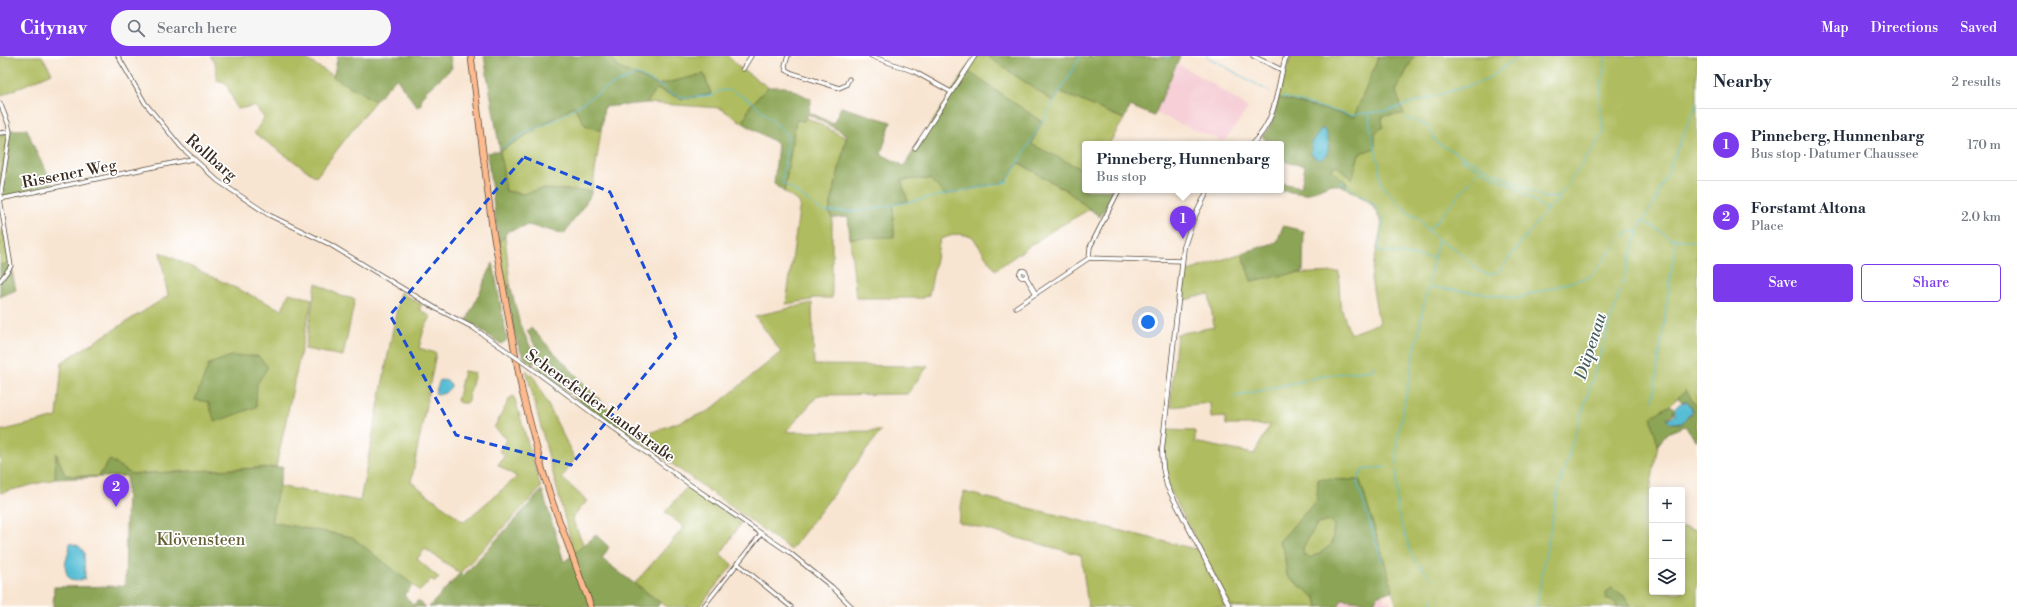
<!DOCTYPE html>
<meta charset="utf-8">
<style>
body{margin:0;font-family:"Libre Bodoni",serif;background:#f6f6f7;color:#1f2937}
.controls{position:absolute;right:12px;bottom:12px;display:grid;overflow:hidden;border-radius:4px;box-shadow:0 2px 10px #0003}
.controls button{width:36px;height:36px;display:grid;place-items:center;padding:0;border:0;border-bottom:1px solid #e0e1e3;background:#fff;color:#1f2937;font:20px sans-serif}
.you{position:absolute;left:1148px;top:266px;width:14px;height:14px;margin:-10px;border:3px solid #fff;border-radius:50%;background:#1a73e8;box-shadow:0 0 0 6px #1a73e833}
.badge{display:grid;place-items:center;width:26px;height:26px;border-radius:50%;background:#7c3aed;color:#fff;font-size:13px;font-weight:700}
.pin{position:absolute;translate:-50% -33px;filter:drop-shadow(0 1px 2px #0008)}
.pin::after{content:'';position:absolute;top:21px;width:14px;height:12px;background:inherit;clip-path:polygon(0 0,100% 0,50% 100%)}
.popup{position:absolute;left:1082px;top:85px;width:202px;height:52px;box-sizing:border-box;display:grid;place-content:center;border-radius:4px;background:#fff;filter:drop-shadow(0 1px 3px #0005);font-size:13px;white-space:nowrap;color:#747a83}
.popup b{font-size:15px;color:#1f2937}
.popup::after{content:'';position:absolute;left:50%;top:100%;margin-left:-8px;border:8px solid transparent;border-top-color:#fff}
.list{margin:0;padding:0;list-style:none}
h2{display:flex;justify-content:space-between;align-items:center;height:52px;margin:0;padding:0 16px;font-size:17px}
h2 small{font-size:13px;font-weight:400;color:#747a83}
.list li{display:grid;grid-template-columns:26px 1fr auto;gap:12px;align-items:center;box-sizing:border-box;height:72px;padding:0 16px;border-top:1px solid #e0e1e3}
.list b{display:block;font-size:15px;white-space:nowrap}
.list p{margin:0;font-size:13px;white-space:nowrap;color:#747a83}
.list em{font-size:13px;font-style:normal;color:#747a83}
.actions{display:flex;gap:8px;padding:12px 16px}
.actions a{flex:1;padding:9px 0;border:1px solid #7c3aed;border-radius:4px;text-align:center;font-size:14px;color:#7c3aed}
.actions .main{background:#7c3aed;color:#fff}
.icon{flex:none;width:22px;height:22px;fill:none;stroke:currentColor;stroke-width:2;stroke-linecap:round;stroke-linejoin:round}
.map{position:relative;flex:none;width:1697px;height:551px;overflow:hidden}
header{display:flex;align-items:center;gap:24px;box-sizing:border-box;height:56px;padding:0 20px;background:#7c3aed;color:#fff}
header strong{font-size:19px}
nav{display:flex;gap:22px;margin-inline-start:auto;font-size:14px}
.search{width:280px;height:36px;background:#f6f6f7;display:flex;align-items:center;gap:10px;box-sizing:border-box;padding:0 14px;border-radius:22px;color:#747a83;font-size:15px}
main{display:flex}
aside{flex:1;background:#fff}
.map>svg:first-child{display:block}
.built{fill:#f6cfd7}
.green{fill:#afbc5e;stroke:#75733e}
.forest{fill:#8ba455;stroke:#63673a;fill-rule:evenodd}
.water{fill:#57bed5;stroke:#49747a}
.lines{fill:none;stroke-linecap:round;stroke-linejoin:round}
.stream{stroke:#57bed5;stroke-width:1}
.minor-casing{stroke:#574639;stroke-width:5}
.tertiary-casing{stroke:#574639;stroke-width:5.5}
.primary-casing{stroke:#574639;stroke-width:7}
.minor{stroke:#fff;stroke-width:3.5}
.tertiary{stroke:#fff;stroke-width:4}
.primary{stroke:#fcba8e;stroke-width:5.5}
.minor-bridge-casing{stroke:#574639;stroke-width:5;stroke-linecap:butt}
.minor-bridge{stroke:#fff;stroke-width:3.5}
.marked{fill:none;stroke:#1d4ed8;stroke-width:3;stroke-dasharray:8 5;stroke-linejoin:round}
.labels{text-anchor:middle;stroke-width:3.5;stroke-linejoin:round;paint-order:stroke}
.street-label{font-size:16px;fill:#3b2a1e;stroke:#fff}
.park-label{font-size:16px;fill:#645d34;stroke:#fff}
.water-label{font-size:17px;font-style:italic;fill:#455e5e;stroke:#fff}
</style>
<header>
<strong>Citynav</strong>
<div class="search"><svg class="icon" aria-label="search" viewBox="0 0 24 24"><circle cx="10" cy="10" r="6"/><path d="M15 15l6 6"/></svg>Search here</div>
<nav><a>Map</a><a>Directions</a><a>Saved</a></nav>
</header>
<main>
<div class="map">
<svg width="1697" height="551" viewBox="0 0 1697 551">
<rect width="100%" height="100%" fill="#fff"/>
<filter id="ink" filterUnits="userSpaceOnUse"><feTurbulence type="fractalNoise" baseFrequency=".025" numOctaves="2"/><feDisplacementMap in="SourceGraphic" scale="8" xChannelSelector="R" yChannelSelector="G"/><feConvolveMatrix kernelMatrix="1 2 1 2 8 2 1 2 1" color-interpolation-filters="sRGB"/></filter>
<filter id="wash" filterUnits="userSpaceOnUse"><feTurbulence type="fractalNoise" baseFrequency=".012" numOctaves="4" result="noise"/><feDisplacementMap in="SourceGraphic" scale="16" xChannelSelector="R" yChannelSelector="G"/><feGaussianBlur stdDeviation="0.9" result="paint"/><feColorMatrix in="noise" values="0 0 0 0 0 0 0 0 0 0 0 0 0 0 0 0 0 1.4 0 .05"/><feComposite in="paint" operator="in"/></filter>
<g filter="url(#wash)">
<rect width="100%" height="100%" fill="#f8e5d1"/>
<!-- built -->
<path class="built" d="M1178 8 1213 28 1248 52 1224 86 1155 57Z
M1383 538 1384 545H1390L1391 551H1375V544Z
M1342 543 1368 546V551H1338Z"/>
<!-- green -->
<path class="green" d="M0 0H42L52 17 0 40Z
M210 0H301L375 45 316 121 254 77 264 62 255 50 237 53 226 27 217 24 215 6Z
M610 0H728L739 11 768 31 750 50 743 67 720 52 647 47 656 33 683 43 711 38 704 18 658 29 619 12Z
M977 0H987L1054 46 1060 36 1124 63 1109 88H1085V115L1030 88 1042 66 966 14Z
M1291 0H1379L1354 62 1278 42Z
M1414 0H1697V352L1686 334 1670 349 1651 361 1658 389 1645 463 1652 464V536H1682V471L1697 474V551H1632L1623 539 1616 547 1618 551H1397L1360 425 1318 423 1317 444 1279 486 1284 494 1287 520 1316 542 1318 551H1231L1168 430 1163 394 1166 374 1195 375V386L1254 398 1270 369H1226L1225 361 1211 362 1210 347 1170 351 1177 278 1214 271 1209 238 1181 245 1185 216 1242 197 1251 225 1283 218 1339 216 1340 248 1350 278 1379 267 1371 222 1382 167 1371 147 1345 131 1346 127 1331 115 1336 109 1352 122 1359 98 1375 77Z
M574 50 585 69 601 75 592 135 540 133 524 138 506 135 500 95Z
M806 61 846 82 829 156 832 162V242H812V244L786 248 800 147 784 136 796 64 804 65Z
M0 78H8L0 132Z
M1019 107 1067 135 1090 153 1053 174 995 214 972 180 957 178 940 183 929 239 922 242H856L850 182 894 180 893 149 901 124 930 123Z
M4 174 10 207 0 209V175Z
M505 180 510 228 507 234 499 188Z
M160 196 282 254 289 237 312 243 276 411 131 418 110 404 98 421 65 419 56 397 55 423 0 437V375L57 361 62 306 168 240Z
M316 227 341 240 355 243 343 300 305 293Z
M400 236 422 249 419 253 431 261 424 273 419 292 436 297 411 426 464 466 517 421 498 409 505 399 499 395 507 383 494 372 510 342 514 340 541 432 460 517 425 493 417 503 439 522 435 526 431 523 420 535 352 481 271 466 278 430 360 445Z
M812 247 814 309 928 310 907 338 818 339 786 376 881 375 791 494 636 382 709 355 781 296 755 260Z
M526 314 535 323 575 403 562 422 587 445 572 462 584 490 574 498Z
M464 315 475 317 467 347H460L457 345Z
M687 431 741 467 720 499 733 509 699 551H666L635 527 684 471 665 456Z
M964 436 1199 494 1225 551H1088L1081 499 958 466Z
M1329 465 1334 470 1332 488 1323 495 1310 502 1303 499V492L1317 468Z"/>
<!-- forest -->
<path class="forest" d="M338 0H450L452 12 426 35 421 43V49L417 51 396 22 375 45 333 21Z
M484 0H610L619 12 658 29 704 18 711 38 683 43 656 33 647 47 604 51 601 75 585 69 574 50 500 95 506 135 524 138 540 133 592 135 589 142 564 178 528 169 508 175 499 188 487 97 500 95Z
M987 0 1163 1 1180 0 1154 60 1130 50 1124 63 1060 36 1054 46Z
M1379 0H1414L1396 35 1404 58 1382 60 1383 71 1375 77V92L1359 98 1352 123 1336 109 1331 114 1347 127 1345 131 1332 128 1305 138 1277 134H1281V127L1301 131 1305 110 1286 106 1281 101V88H1269L1262 80C1273 70 1275 56 1278 42L1354 61Z
M966 14 1042 66 1031 88 1085 115V134H1116L1100 161 1067 135 1019 107 1006 126 945 139 930 123 901 124 908 145 893 149 894 181 850 182 848 161 832 162 829 156 847 79 808 58 804 65 796 64 784 136 774 128 778 88 743 67 750 50 768 31H787L811 43 809 56 833 68 841 51 891 66 881 98 904 110Z
M27 73 37 98 55 131 0 142 8 78H0V75Z
M1283 170 1304 175 1303 216 1251 225 1242 197 1277 186Z
M10 207 16 234 0 241V209Z
M493 207 507 284 501 288 467 264Z
M510 228 520 269 533 296 534 308H531C513 296 511 255 507 234Z
M531 272 636 382 633 384 540 316 537 293 527 275Z
M231 300H258L268 311 257 328 256 351 215 366 208 346 195 344 209 308Z
M1686 334 1697 352V385L1685 370 1667 377 1658 389 1651 361 1670 349 1674 352 1673 358 1667 362 1670 366 1681 368 1693 355 1688 344 1682 346 1678 342Z
M56 397 65 419 98 421 110 404 131 418 283 411 271 466 352 481 413 529 404 539 413 549 418 545 425 551H53L54 531 125 530 127 420 55 423Z
M1318 423 1360 424 1393 534 1380 539 1375 544V551H1368V546L1342 543 1338 551H1318L1316 542 1287 520 1284 494 1279 486 1317 444ZM1329 465 1334 470 1332 488 1323 495 1310 502 1304 499 1303 492 1317 468Z
M542 434 564 506 596 479 609 491 602 503 660 547 657 551H429L460 517 463 520Z
M1612 532 1623 539 1632 551H1618L1616 547 1606 543 1605 536Z"/>
<!-- water -->
<path class="water" d="M1322 72C1330 81 1329 89 1327 99L1319 104 1311 98 1312 87Z
M440 324 448 325 451 329V331L445 337 438 339 435 337Z
M1687 345 1692 354 1682 367 1670 366 1667 363 1675 359V352L1679 348Z
M70 487 79 490 84 496 85 523 77 525 70 524C60 507 69 504 70 487Z"/>
<g class="lines">
<!-- stream -->
<path class="stream" d="M1164 0 1166 2 1171 0
M1206 0 1270 36
M733 35 751 45 788 79 782 126 823 156 863 155 1007 126 1081 0
M1282 41 1350 59 1386 55 1487 24 1518 0
M1369 58 1371 76 1379 109 1381 127 1389 138 1410 158 1421 164 1424 170 1438 184 1428 228
M1406 62 1428 70 1437 87 1545 142 1558 141
M502 92 525 77 558 63 602 34 637 18 663 31 668 36 684 42 714 39 718 35 731 34
M1459 102 1513 131 1547 154
M1340 125 1373 147 1383 164 1378 195 1434 202
M1643 165 1671 182 1697 186
M1429 174 1480 114
M1438 184C1445 188 1454 191 1460 197 1471 206 1482 226 1499 215L1551 149 1559 145V141L1604 77 1599 46 1606 0
M1233 341 1327 319 1373 314 1374 309
M1653 344 1676 183
M1397 409V384L1427 233 1430 231 1518 242 1591 220 1624 179 1633 174 1639 177
M1397 414V454L1412 500 1416 506
M1382 505 1357 426 1362 414 1386 411
M1418 508 1431 522
M1432 541 1433 551
M1536 551 1558 433 1642 165 1654 148 1697 47"/>
</g>
</g>
<g filter="url(#ink)">
<g class="lines">
<!-- minor casing -->
<g class="minor-casing">
<path id="minor" d="M118 0 145 47 181 91 218 125 269 159 329 188 437 253 472 271 504 293
M788 0 785 9 786 14 792 17 839 32 846 29 849 23
M871 0 915 16 951 36
M1253 0 1282 14
M743 13 751 0
M0 47 8 67 10 76 0 143 11 210 0 225
M0 77 10 76
M915 92 975 0
M0 143 192 103
M1089 202 1090 191 1119 134
M1019.5 218a3.5 3.5 0 1 1 7 0a3.5 3.5 0 1 1-7 0Z
M1026 221 1036 238
M1016 251 1089 202 1182 205
M531 312 689 428 790 497 832 531 852 551
M737 507 791 551
M703 551 761 478"/>
</g>
<!-- tertiary casing -->
<g class="tertiary-casing">
<path id="tertiary" d="M1252 88C1278 63 1276 33 1286 0
M1208 134 1193 164 1184 191 1162 394 1163 412 1167 430 1230 551"/>
</g>
<!-- primary casing -->
<g class="primary-casing">
<path id="primary" d="M471 0 492 170 522 335 541 409 552 445 591 551"/>
</g>
<!-- minor -->
<use href="#minor" class="minor"/>
<!-- tertiary -->
<use href="#tertiary" class="tertiary"/>
<!-- primary -->
<use href="#primary" class="primary"/>
<!-- minor-bridge casing -->
<g class="minor-bridge-casing">
<path id="minor-bridge" d="M504 293 531 312"/>
</g>
<!-- minor-bridge -->
<use href="#minor-bridge" class="minor-bridge"/>
</g>
</g>
<!-- marked area -->
<path class="marked" d="M524 101 610 136 676 281 571 409 456 379 390 259Z"/>
<g class="labels">
<!-- street labels -->
<g class="street-label">
<text transform="translate(212 101) rotate(41)" y="6">Rollbarg</text>
<text transform="translate(69 117) rotate(-11)" y="6">Rissener Weg</text>
<text transform="translate(601 349) rotate(36)" y="6">Schenefelder Landstraße</text>
</g>
<!-- park labels -->
<g class="park-label">
<text x="201" y="489">Klövensteen</text>
</g>
<!-- water labels -->
<g class="water-label">
<text transform="translate(1590 290) rotate(-72)" y="6">Düpenau</text>
</g>
</g>
</svg>
<div class="controls">
<button>+</button>
<button>−</button>
<button><svg class="icon" aria-label="layers" viewBox="0 0 24 24"><path d="M12 4l9 5-9 5-9-5zM3 14l9 5 9-5"/></svg></button>
</div>
<div class="you"></div>
<div class="pin badge" style="left:1183px;top:183px">1</div>
<div class="popup"><b>Pinneberg, Hunnenbarg</b>Bus stop</div>
<div class="pin badge" style="left:116px;top:451px">2</div>
</div>
<aside>
<h2>Nearby<small>2 results</small></h2>
<ul class="list">
<li><span class="badge">1</span><div><b>Pinneberg, Hunnenbarg</b><p>Bus stop · Datumer Chaussee</p></div><em>170 m</em></li>
<li><span class="badge">2</span><div><b>Forstamt Altona</b><p>Place</p></div><em>2.0 km</em></li>
</ul>
<div class="actions"><a class="main">Save</a><a>Share</a></div>
</aside>
</main>
